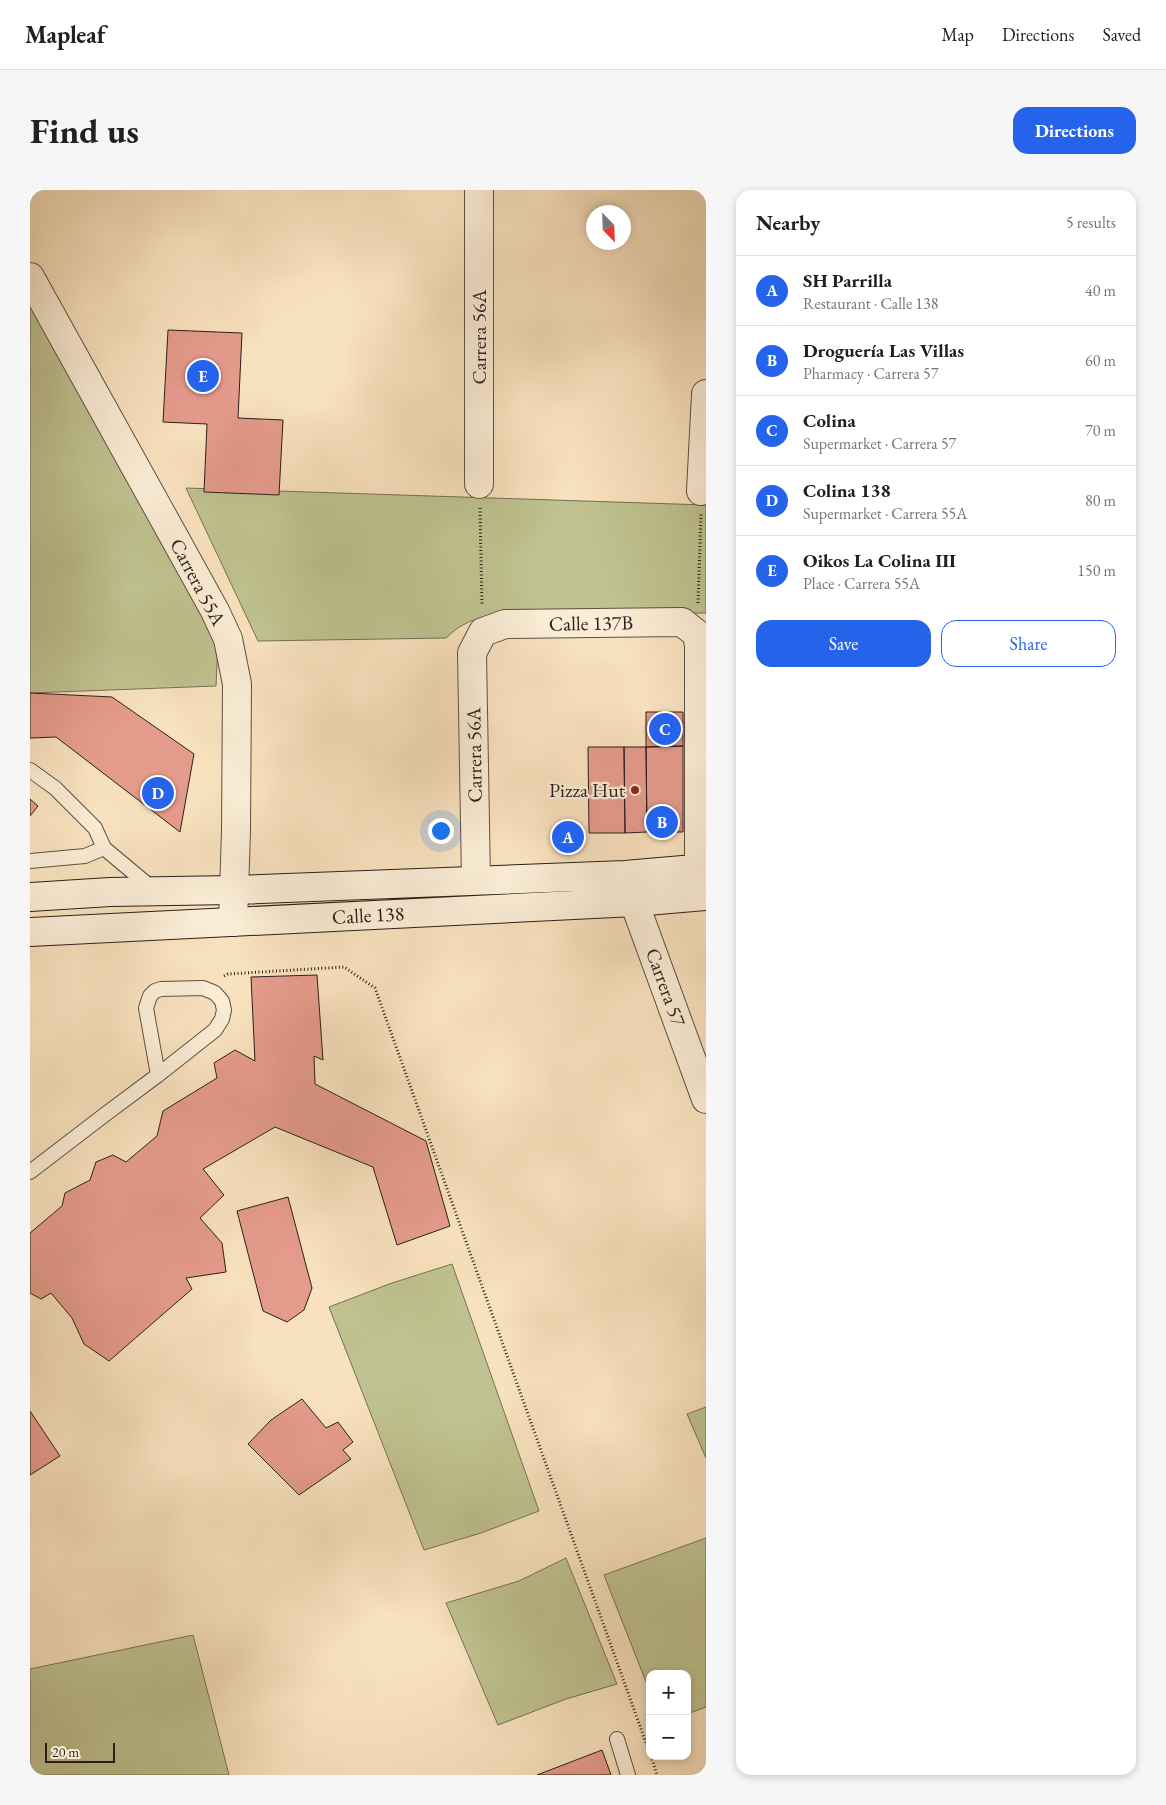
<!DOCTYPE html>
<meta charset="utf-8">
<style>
body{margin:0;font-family:"EB Garamond",serif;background:#f6f6f6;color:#202124}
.controls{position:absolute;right:15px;bottom:15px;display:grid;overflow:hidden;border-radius:10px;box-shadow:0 2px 8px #0003}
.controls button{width:45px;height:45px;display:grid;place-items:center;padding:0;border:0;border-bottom:1px solid #e0e0e0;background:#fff;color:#202124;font:25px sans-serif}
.compass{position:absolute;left:556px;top:15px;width:45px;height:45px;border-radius:50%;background:#fff;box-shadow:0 2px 8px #0003;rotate:157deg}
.scale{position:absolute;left:15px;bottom:12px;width:70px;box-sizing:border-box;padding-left:5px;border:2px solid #2b1f1b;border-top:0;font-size:14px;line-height:18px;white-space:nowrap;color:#2b1f1b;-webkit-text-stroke:4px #faecd5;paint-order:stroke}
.you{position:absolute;left:410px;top:640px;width:18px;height:18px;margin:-12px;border:4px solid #fff;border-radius:50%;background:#1a73e8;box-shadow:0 0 0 8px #1a73e833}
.badge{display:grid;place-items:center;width:32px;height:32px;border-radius:50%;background:#2563eb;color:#fff;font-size:16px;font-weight:700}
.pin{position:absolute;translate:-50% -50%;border:2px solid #fff;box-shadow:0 1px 5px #0006}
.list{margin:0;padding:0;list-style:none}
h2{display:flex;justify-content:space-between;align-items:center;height:65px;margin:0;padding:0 20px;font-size:21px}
h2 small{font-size:16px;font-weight:400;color:#757577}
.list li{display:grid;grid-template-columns:32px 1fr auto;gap:15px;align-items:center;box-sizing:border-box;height:70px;padding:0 20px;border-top:1px solid #e0e0e0}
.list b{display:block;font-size:19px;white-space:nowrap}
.list p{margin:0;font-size:16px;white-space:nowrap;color:#757577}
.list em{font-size:16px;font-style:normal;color:#757577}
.actions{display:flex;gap:10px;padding:15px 20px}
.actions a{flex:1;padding:11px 0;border:1px solid #2563eb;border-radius:15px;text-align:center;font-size:18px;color:#2563eb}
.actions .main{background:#2563eb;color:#fff}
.map{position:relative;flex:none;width:676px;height:1585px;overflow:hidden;border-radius:15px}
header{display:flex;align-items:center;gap:30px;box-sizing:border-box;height:70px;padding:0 25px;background:#fff;border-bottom:1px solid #e0e0e0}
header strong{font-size:24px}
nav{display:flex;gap:28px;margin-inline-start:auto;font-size:18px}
.intro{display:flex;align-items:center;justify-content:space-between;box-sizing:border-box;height:120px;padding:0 30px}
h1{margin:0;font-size:35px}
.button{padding:12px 22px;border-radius:15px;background:#2563eb;color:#fff;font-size:18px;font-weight:700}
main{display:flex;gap:30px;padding:0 30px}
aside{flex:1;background:#fff;border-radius:15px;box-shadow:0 2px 8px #0003}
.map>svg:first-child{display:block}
.green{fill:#bfc290;stroke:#757056}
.building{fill:#e59b8c;stroke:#2b1f1b}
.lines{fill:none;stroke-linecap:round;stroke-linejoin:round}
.service-casing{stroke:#5e5044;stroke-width:16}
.minor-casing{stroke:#5e5044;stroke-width:30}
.secondary-casing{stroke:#2b1f1b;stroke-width:30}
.path{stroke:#2b1f1b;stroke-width:3;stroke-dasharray:1 2.5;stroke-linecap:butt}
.service{stroke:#faecd5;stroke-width:14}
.minor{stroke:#faecd5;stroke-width:28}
.secondary{stroke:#faecd5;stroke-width:28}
.poi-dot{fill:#8f2418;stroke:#faecd5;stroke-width:2}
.labels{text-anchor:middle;stroke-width:4.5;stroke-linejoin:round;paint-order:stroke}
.street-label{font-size:20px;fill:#2b1f1b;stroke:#faecd5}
.poi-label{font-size:20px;fill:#2b1f1b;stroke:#faecd5;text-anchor:end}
</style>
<header>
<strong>Mapleaf</strong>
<nav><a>Map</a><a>Directions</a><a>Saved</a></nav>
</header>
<div class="intro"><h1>Find us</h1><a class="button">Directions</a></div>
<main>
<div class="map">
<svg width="676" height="1585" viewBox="0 0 676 1585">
<rect width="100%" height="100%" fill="#f8e1be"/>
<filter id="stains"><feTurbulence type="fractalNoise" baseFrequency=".004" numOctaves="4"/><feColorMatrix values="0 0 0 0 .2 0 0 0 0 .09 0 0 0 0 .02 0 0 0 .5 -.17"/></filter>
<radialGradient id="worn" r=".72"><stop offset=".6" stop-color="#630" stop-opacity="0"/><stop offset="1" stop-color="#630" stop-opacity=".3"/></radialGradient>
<!-- green -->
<path class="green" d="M0 103 188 451 186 496 0 503Z
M156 298 676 315V423L466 424C446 428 431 433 416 448L228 451Z
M422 1074 509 1321 451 1343 394 1360 299 1117 362 1093Z
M676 1217V1268L657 1224Z
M676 1348V1517L657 1524V1484H620V1502L574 1385Z
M536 1368 587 1494 536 1509 468 1535 416 1413 489 1391Z
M163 1445 199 1585H0V1479Z"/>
<!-- building -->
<path class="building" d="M138 140 212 143 208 228 253 230 249 305 174 302 177 234 133 232Z
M0 503 82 507 164 564 150 642 26 547 0 548Z
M616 522H653V556L616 557Z
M653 556V642H617L616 557Z
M558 557H594L595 643H559Z
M594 557H616L617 642 595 643Z
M0 609 8 616 0 626Z
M287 785 293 870 284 866 285 894 396 951 420 1036 367 1055 343 977 245 937 173 979 194 1005 170 1028 192 1053 196 1082 156 1088 162 1099 79 1171 54 1154 42 1128 21 1103 11 1109 0 1103V1043L32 1016 35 1003 60 990 66 972 83 965 96 972 127 946 133 921 187 888 184 873 205 860 225 871 221 787Z
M258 1007 282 1098 274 1120 257 1132 233 1121 207 1021Z
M272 1209 296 1238 308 1232 323 1252 313 1260 321 1269 269 1305 218 1254 241 1230Z
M0 1221 30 1266 0 1285Z
M572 1560 581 1585H507Z"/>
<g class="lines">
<!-- service casing -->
<g class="service-casing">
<path id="service" d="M0 580 25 598 65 638 74 658 123 699
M0 671 55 666 74 658
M0 982 77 923 128 885 185 840 192 829 194 820 192 811 185 803 173 798 131 799 125 801 120 806 116 818 128 885
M587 1549 598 1585"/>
</g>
<!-- minor casing -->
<g class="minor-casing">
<path id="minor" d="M0 87 143 345 185 421 198 449 207 494 206 641 203 732
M449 294V0
M671 301 676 204
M446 690 442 463 453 442 475 434 652 432 667 444 669 456V679
M596 690 676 909"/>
</g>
<!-- secondary casing -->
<g class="secondary-casing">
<path id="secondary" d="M0 707 80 702 204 700 595 685 676 678
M0 742 605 712 676 706"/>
</g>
<!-- path -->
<path class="path" d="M450 318 452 416
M668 413 671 324
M194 786 198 784 314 777 345 798 620 1564
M621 1566 627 1585"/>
<!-- service -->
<use href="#service" class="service"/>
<!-- minor -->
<use href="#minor" class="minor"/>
<!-- secondary -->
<use href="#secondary" class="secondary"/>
</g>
<!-- markers -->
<circle class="poi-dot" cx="605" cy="600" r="5"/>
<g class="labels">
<!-- street labels -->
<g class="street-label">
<text transform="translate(449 147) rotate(-90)" y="7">Carrera 56A</text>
<text transform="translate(168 392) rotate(62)" y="7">Carrera 55A</text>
<text transform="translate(561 433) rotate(-1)" y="7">Calle 137B</text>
<text transform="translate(444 565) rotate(-91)" y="7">Carrera 56A</text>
<text transform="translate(338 725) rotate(-3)" y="7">Calle 138</text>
<text transform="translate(636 797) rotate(70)" y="7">Carrera 57</text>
</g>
<!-- poi labels -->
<g class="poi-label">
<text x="595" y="607">Pizza Hut</text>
</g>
</g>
<rect width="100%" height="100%" filter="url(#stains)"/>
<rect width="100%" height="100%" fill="url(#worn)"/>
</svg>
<div class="controls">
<button>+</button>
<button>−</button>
</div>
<svg class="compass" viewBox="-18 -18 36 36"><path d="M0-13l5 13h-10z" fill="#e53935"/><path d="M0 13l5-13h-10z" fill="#757577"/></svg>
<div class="scale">20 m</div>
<div class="you"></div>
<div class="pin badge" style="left:538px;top:647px">A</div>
<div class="pin badge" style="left:632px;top:632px">B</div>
<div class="pin badge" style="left:635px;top:539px">C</div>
<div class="pin badge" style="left:128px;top:603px">D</div>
<div class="pin badge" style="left:173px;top:186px">E</div>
</div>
<aside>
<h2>Nearby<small>5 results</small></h2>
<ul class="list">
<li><span class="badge">A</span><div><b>SH Parrilla</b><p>Restaurant · Calle 138</p></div><em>40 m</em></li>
<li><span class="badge">B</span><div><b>Droguería Las Villas</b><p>Pharmacy · Carrera 57</p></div><em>60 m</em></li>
<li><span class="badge">C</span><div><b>Colina</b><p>Supermarket · Carrera 57</p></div><em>70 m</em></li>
<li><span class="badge">D</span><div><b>Colina 138</b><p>Supermarket · Carrera 55A</p></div><em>80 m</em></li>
<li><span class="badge">E</span><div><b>Oikos La Colina III</b><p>Place · Carrera 55A</p></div><em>150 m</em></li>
</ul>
<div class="actions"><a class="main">Save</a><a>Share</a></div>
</aside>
</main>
